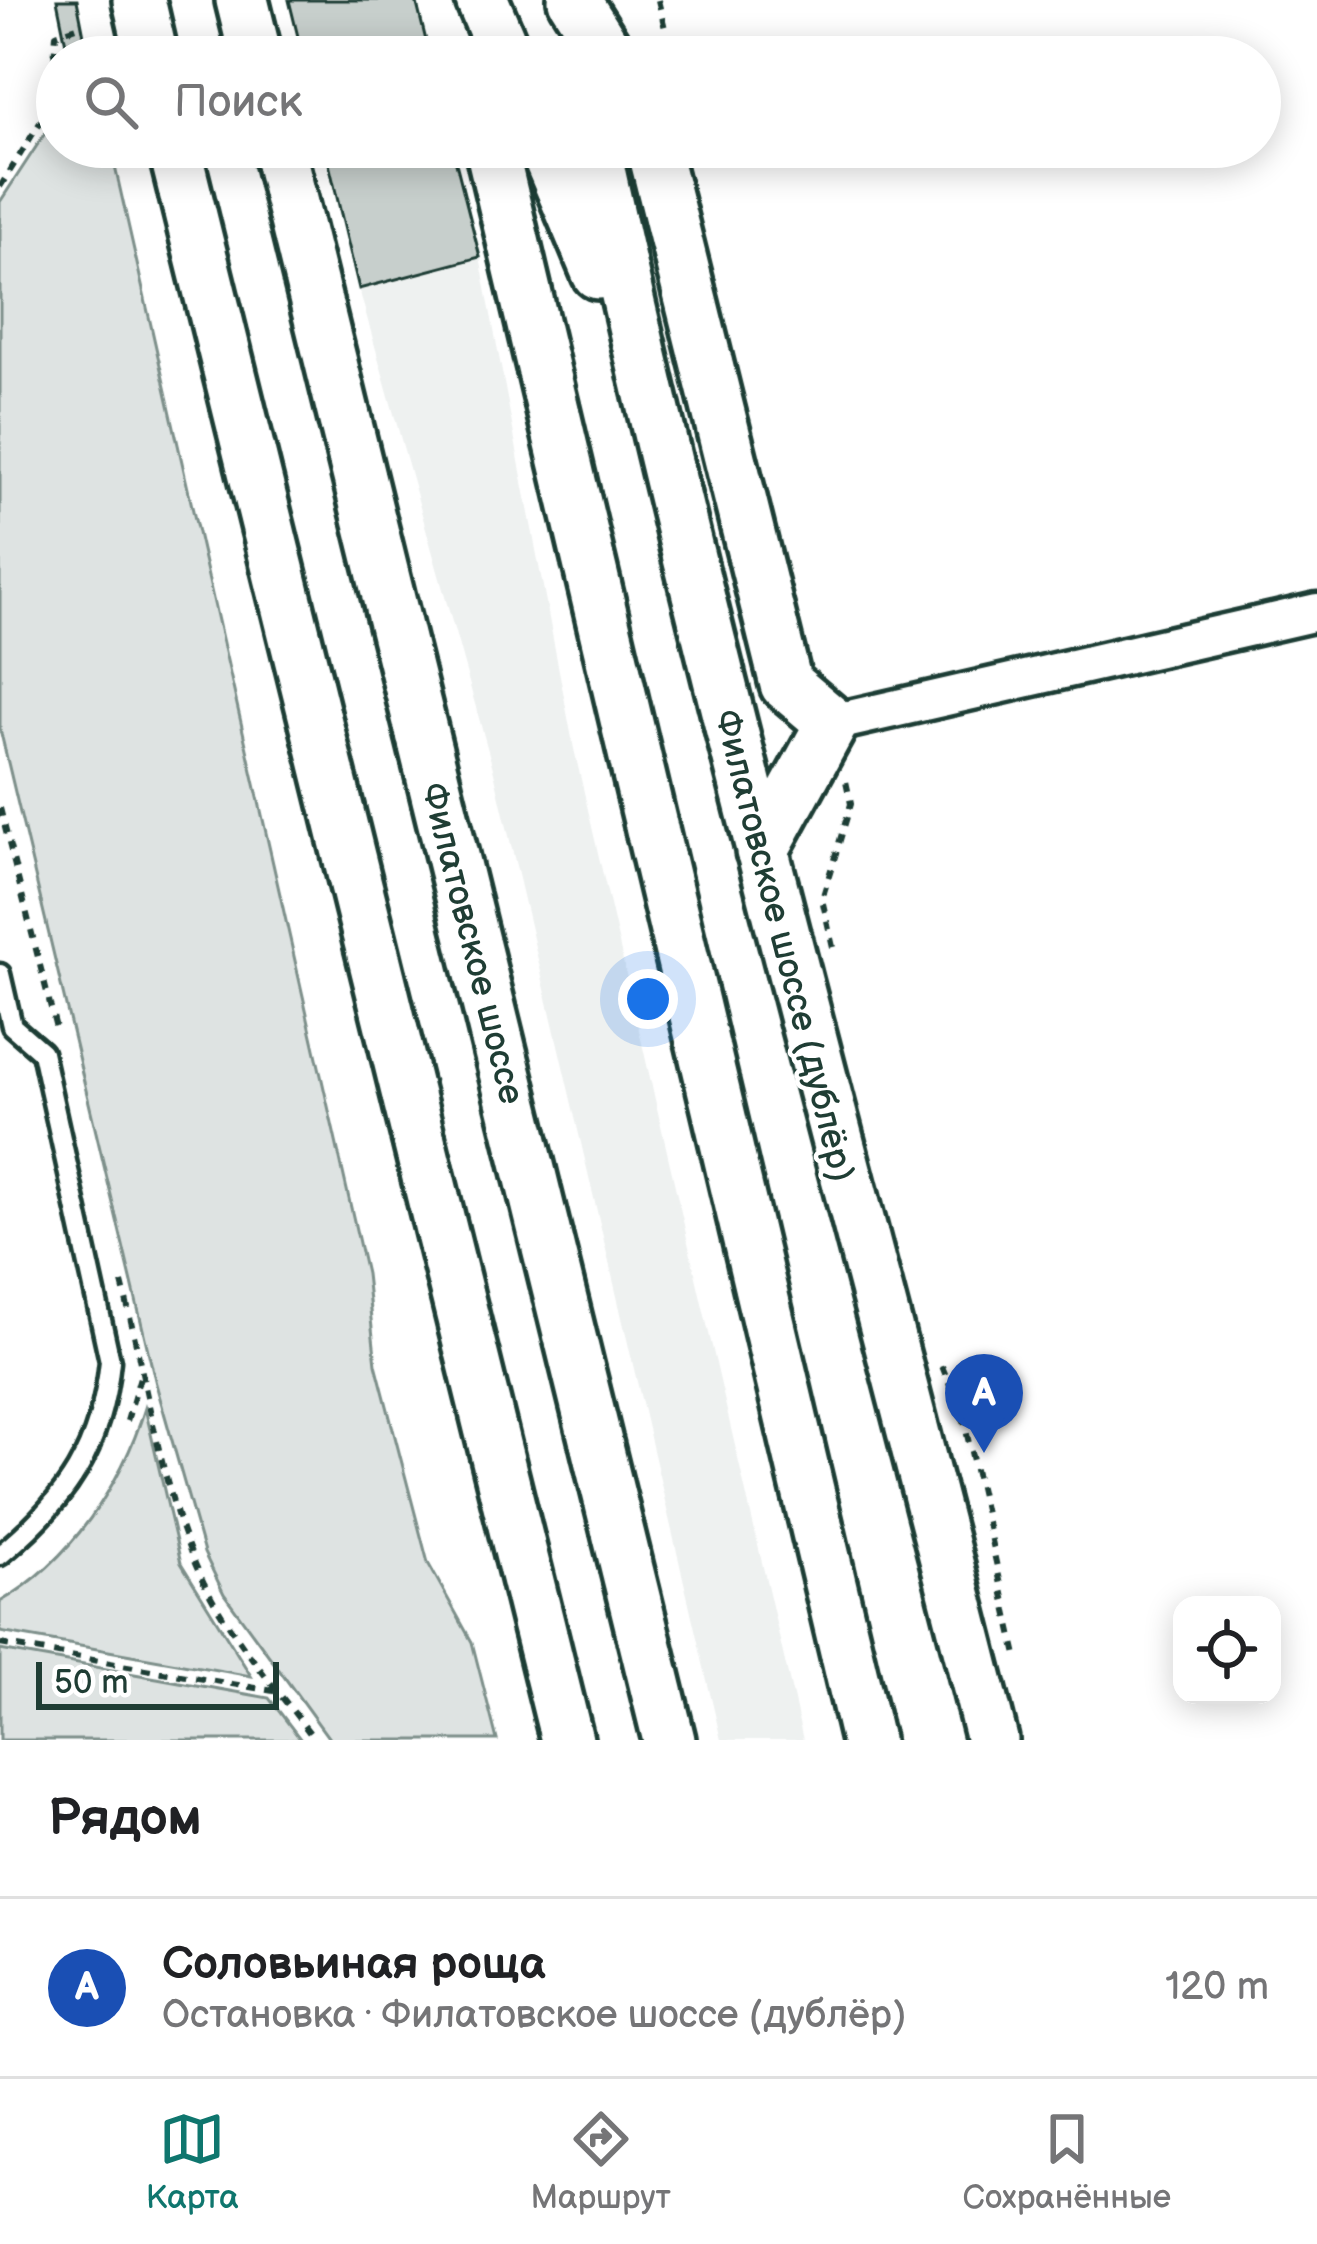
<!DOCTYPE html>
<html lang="ru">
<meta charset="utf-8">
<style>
body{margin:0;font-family:"Balsamiq Sans",sans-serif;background:#f6f6f6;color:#202124}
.controls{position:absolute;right:36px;bottom:36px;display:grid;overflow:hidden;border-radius:24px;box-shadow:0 6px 30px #0003}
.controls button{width:108px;height:108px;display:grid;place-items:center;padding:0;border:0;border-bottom:3px solid #e0e0e0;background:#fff;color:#202124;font:60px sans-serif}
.scale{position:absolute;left:36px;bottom:30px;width:243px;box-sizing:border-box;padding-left:12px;border:6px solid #1f3d34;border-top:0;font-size:33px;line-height:42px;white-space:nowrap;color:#1f3d34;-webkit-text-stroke:9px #fff;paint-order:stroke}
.you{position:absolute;left:648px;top:999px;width:42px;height:42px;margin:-30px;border:9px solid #fff;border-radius:50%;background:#1a73e8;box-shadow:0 0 0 18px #1a73e833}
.badge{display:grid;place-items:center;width:78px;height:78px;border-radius:50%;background:#0f766e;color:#fff;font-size:39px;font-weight:700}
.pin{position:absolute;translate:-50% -99px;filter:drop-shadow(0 3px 6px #0008)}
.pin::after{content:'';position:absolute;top:63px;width:42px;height:36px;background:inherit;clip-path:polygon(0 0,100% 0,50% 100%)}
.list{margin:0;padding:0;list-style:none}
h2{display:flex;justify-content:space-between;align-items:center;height:156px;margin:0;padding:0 48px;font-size:51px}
h2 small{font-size:39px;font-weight:400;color:#757577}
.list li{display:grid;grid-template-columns:78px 1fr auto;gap:36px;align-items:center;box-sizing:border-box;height:180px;padding:0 48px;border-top:3px solid #e0e0e0}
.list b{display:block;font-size:45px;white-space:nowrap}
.list p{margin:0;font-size:39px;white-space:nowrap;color:#757577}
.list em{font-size:39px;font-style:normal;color:#757577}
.icon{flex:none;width:66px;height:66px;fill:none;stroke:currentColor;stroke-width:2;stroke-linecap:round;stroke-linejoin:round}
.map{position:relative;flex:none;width:1317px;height:1740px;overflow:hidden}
.search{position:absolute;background:#fff;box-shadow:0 6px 30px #0003;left:36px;right:36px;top:36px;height:132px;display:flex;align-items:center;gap:30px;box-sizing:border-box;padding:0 42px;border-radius:66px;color:#757577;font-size:45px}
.sheet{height:336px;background:#fff}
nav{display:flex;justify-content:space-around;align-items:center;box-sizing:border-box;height:168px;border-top:3px solid #e0e0e0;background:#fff;font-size:33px;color:#757577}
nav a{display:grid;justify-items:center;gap:6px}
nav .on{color:#0f766e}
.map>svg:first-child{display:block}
.built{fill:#eef1f0}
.green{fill:#dee3e2;stroke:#7e908b;stroke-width:3}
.building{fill:#c7cfcc;stroke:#1f3d34;stroke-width:3}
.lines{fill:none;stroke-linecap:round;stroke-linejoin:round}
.lane-casing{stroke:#1f3d34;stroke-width:27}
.street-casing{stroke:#1f3d34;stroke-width:45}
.secondary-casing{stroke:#1f3d34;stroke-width:60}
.path{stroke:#1f3d34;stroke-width:6;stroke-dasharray:9 9;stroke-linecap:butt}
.lane{stroke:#fff;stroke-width:18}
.street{stroke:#fff;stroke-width:36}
.secondary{stroke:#fff;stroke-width:51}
.labels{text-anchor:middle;stroke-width:9;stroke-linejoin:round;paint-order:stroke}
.street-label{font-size:36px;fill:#1f3d34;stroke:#fff}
</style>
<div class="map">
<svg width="1317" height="1740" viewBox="0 0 1317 1740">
<rect width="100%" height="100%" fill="#fff"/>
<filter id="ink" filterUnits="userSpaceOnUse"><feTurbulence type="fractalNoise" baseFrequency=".00833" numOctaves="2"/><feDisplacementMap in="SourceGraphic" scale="24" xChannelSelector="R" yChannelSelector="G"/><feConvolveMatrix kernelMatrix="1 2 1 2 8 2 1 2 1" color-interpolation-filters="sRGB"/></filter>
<g filter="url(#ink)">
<!-- built -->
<path class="built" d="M480 257 574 749 803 1740H721L494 772 359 289Z"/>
<!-- green -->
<path class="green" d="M57 115V147L111 149 366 1274 376 1364 428 1563 472 1642 497 1740H330L224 1594 204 1553 156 1384 0 729V202Z
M145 1408 181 1563 251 1676 0 1632V1602C70 1562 122 1484 145 1408Z
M0 1650 269 1698 301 1740H0Z"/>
<!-- building -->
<path class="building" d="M57 0H77L87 51 68 54Z
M289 0H416L430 57H303Z
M325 147H452L480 257 359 289Z"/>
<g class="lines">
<!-- lane casing -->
<g class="lane-casing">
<path id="lane" d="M0 974 12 1026 42 1052 110 1361C101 1449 68 1499 0 1555"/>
</g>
<!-- street casing -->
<g class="street-casing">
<path id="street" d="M832 723 1317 612"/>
</g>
<!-- secondary casing -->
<g class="secondary-casing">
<path id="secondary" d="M139 0 152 57
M242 0 256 57
M482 0 506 57
M574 0 610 57
M174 147 567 1740
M278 147 669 1740
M491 147 867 1740
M545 147 598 273
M594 147C710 682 859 1209 992 1740
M653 147 786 684 832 723 762 851"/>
</g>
<!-- path -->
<path class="path" d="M658 0 672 57
M0 187 51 105 56 34 77 27
M0 808 57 1032
M833 947 822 899 851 804 846 781
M122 1283C146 1378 161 1496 204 1583 233 1640 277 1689 315 1740
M942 1366 964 1421 1018 1660
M127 1421 142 1370
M0 1644 279 1692"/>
<!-- lane -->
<use href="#lane" class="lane"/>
<!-- street -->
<use href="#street" class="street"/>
<!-- secondary -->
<use href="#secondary" class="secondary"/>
</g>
</g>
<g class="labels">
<!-- street labels -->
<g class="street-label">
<text transform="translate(474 943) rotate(76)" y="13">Филатовское шоссе</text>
<text transform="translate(786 945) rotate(76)" y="13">Филатовское шоссе (дублёр)</text>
</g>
</g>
</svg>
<div class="controls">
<button><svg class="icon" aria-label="locate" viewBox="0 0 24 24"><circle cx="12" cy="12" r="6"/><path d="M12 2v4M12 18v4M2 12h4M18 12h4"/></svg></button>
</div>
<div class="scale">50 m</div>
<div class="you"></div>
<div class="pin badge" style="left:984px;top:1453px;background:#1a4fb4">A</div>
<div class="search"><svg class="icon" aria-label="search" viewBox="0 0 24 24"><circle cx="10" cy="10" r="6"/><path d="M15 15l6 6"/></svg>Поиск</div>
</div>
<section class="sheet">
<h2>Рядом<small></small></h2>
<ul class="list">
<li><span class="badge" style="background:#1a4fb4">A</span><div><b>Соловьиная роща</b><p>Остановка · Филатовское шоссе (дублёр)</p></div><em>120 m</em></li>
</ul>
</section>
<nav>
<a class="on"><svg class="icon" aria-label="map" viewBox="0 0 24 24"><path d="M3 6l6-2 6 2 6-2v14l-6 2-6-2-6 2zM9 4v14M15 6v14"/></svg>Карта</a>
<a><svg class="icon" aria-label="directions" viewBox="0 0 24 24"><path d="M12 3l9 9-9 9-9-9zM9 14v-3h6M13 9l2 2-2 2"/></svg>Маршрут</a>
<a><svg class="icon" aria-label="saved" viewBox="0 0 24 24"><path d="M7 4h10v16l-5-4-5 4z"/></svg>Сохранённые</a>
</nav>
